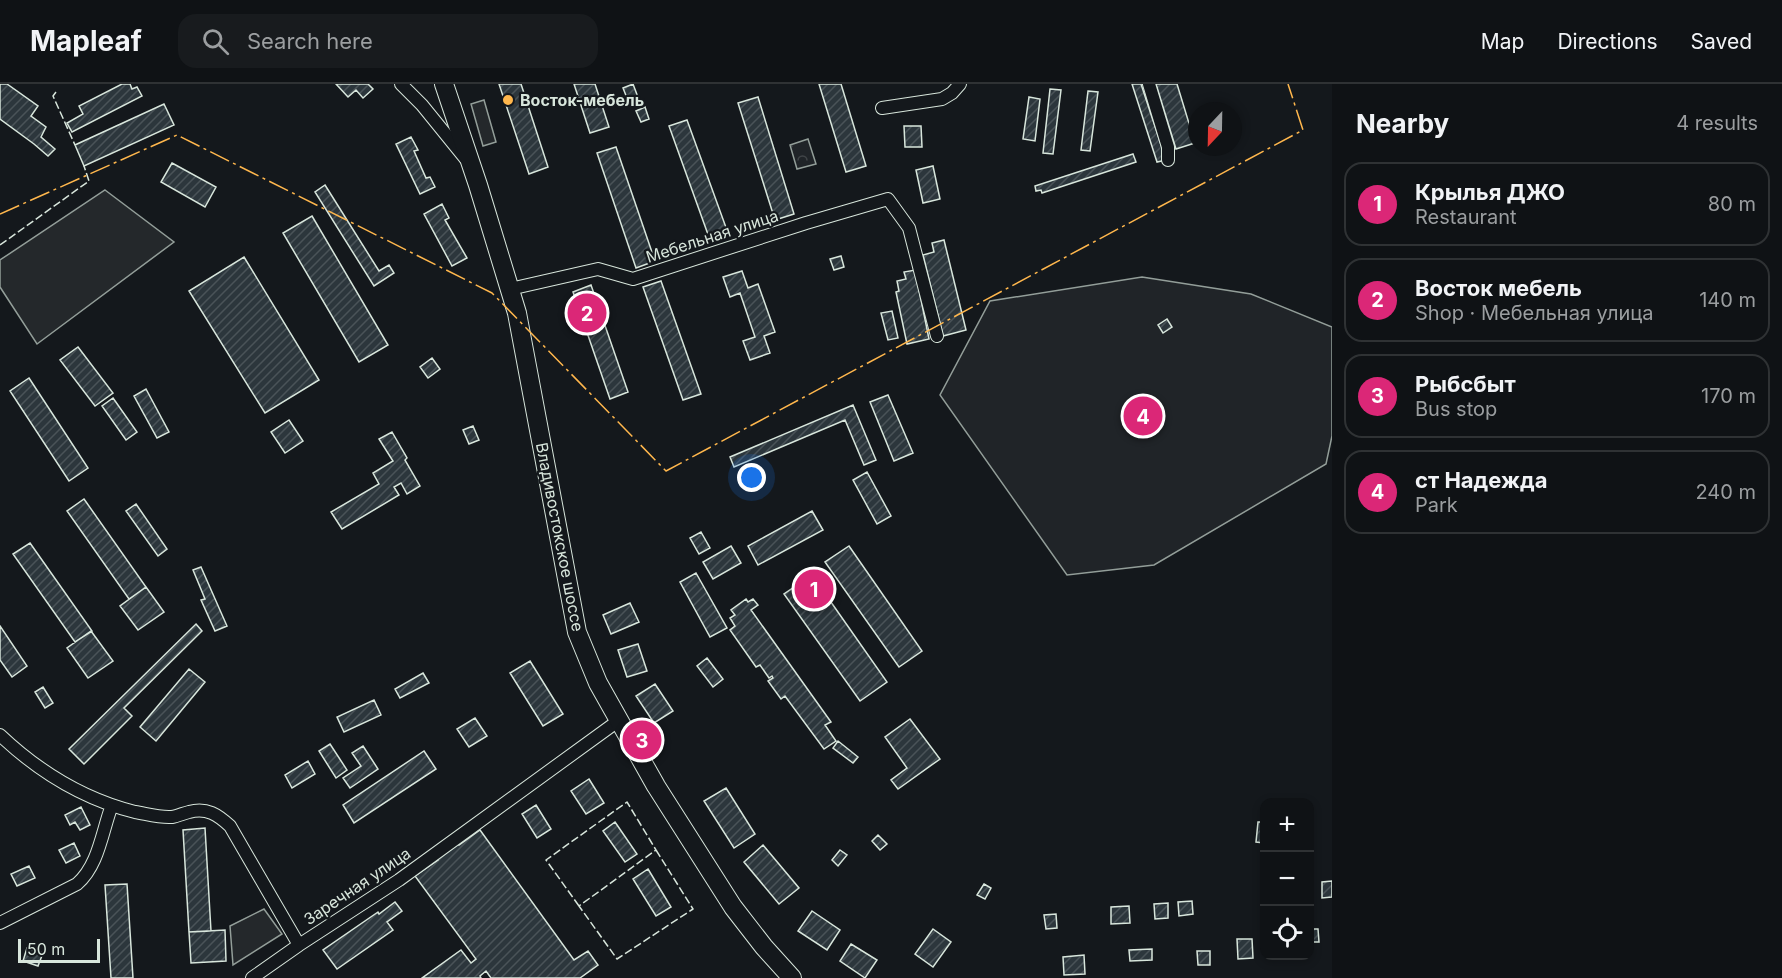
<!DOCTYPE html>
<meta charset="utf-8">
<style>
body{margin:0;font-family:Inter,sans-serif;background:#181b1e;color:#f1f3f6}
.controls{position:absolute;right:18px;bottom:18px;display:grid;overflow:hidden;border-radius:12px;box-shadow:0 3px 9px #0003}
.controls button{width:54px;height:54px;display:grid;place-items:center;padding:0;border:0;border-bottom:2px solid #2f3234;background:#0f1215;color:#f1f3f6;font:30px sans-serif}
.compass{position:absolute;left:1188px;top:18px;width:54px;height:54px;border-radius:50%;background:#0f1215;box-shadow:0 3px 9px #0003;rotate:202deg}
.scale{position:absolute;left:18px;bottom:15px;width:82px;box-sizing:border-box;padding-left:6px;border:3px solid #d8e6dc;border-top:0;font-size:16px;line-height:21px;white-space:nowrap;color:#d8e6dc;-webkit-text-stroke:4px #14181c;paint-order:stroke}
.you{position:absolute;left:752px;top:394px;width:21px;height:21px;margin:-15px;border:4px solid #fff;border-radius:50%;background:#1a73e8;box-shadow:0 0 0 9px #1a73e833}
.badge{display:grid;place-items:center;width:39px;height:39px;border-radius:50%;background:#db2777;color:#fff;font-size:20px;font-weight:700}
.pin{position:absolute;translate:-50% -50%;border:3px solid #fff;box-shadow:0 2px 6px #0006}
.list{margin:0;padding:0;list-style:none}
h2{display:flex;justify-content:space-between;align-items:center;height:78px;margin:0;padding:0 24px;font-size:26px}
h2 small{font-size:20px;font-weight:400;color:#9b9ea0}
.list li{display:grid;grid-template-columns:39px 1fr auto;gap:18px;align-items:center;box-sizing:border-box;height:84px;margin:0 12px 12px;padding:0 12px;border:2px solid #2f3234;border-radius:18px}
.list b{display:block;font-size:22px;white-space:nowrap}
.list p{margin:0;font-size:20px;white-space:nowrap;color:#9b9ea0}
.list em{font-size:20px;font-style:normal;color:#9b9ea0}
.icon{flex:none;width:33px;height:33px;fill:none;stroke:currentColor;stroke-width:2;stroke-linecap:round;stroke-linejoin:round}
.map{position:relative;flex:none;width:1332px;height:894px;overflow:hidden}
header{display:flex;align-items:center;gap:36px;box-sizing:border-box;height:84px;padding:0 30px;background:#0f1215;border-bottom:2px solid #2f3234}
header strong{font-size:28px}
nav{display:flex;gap:33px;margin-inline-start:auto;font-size:21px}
.search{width:420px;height:54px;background:#181b1e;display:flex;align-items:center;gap:15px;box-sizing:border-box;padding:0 21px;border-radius:18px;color:#9b9ea0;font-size:22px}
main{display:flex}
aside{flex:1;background:#0f1215}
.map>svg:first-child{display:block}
.forest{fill:url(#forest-crowns);stroke:#939e99;stroke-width:1.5}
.garden{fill:#202428;stroke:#939e99;stroke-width:1.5}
.parking{fill:#24282b;stroke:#939e99;stroke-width:1.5}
.building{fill:url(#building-hatch);stroke:#d8e6dc;stroke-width:1.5}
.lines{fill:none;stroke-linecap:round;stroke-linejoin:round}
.minor-casing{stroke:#d8e6dc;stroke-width:14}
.highway-casing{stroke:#d8e6dc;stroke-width:20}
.minor{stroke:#14181c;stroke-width:12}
.highway{stroke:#14181c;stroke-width:18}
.fence{stroke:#d8e6dc;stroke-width:1.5;stroke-dasharray:8 3;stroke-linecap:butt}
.power{stroke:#ffb74d;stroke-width:1.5;stroke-dasharray:21 4.5 3 4.5;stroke-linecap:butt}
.poi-dot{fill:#ffb74d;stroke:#14181c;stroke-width:2}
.labels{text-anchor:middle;stroke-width:4.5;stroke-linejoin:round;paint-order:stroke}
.poi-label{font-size:16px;font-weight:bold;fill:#d8e6dc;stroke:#14181c;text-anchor:start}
.street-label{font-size:16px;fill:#d8e6dc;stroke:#14181c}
</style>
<header>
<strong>Mapleaf</strong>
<div class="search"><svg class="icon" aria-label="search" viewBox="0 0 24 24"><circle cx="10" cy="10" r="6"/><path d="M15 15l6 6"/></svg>Search here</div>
<nav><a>Map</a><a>Directions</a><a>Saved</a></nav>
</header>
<main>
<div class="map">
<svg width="1332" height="894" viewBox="0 0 1332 894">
<defs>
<pattern id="forest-crowns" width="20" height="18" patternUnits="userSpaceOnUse" patternTransform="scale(1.5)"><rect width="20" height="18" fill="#202428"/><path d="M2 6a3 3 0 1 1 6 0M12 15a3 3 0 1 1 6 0" fill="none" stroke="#404447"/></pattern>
<pattern id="building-hatch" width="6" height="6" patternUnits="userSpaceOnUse" patternTransform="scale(1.5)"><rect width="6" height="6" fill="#2c363c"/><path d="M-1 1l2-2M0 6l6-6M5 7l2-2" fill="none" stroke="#4a5358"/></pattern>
</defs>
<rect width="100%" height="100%" fill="#14181c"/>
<!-- forest -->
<path class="forest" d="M808 55 816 80 797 85 790 61Z"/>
<!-- garden -->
<path class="garden" d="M1142 193 1251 210 1332 243V352L1326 380 1154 481 1067 491 940 311 990 217Z"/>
<!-- parking -->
<path class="parking" d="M484 16 496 58 483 62 471 20Z
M105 106 174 158 37 260 0 203V176Z
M264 825 282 850 233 881 230 842Z"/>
<!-- building -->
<path class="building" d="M0 0H7L38 22 31 32 46 43 41 53 55 65 48 72 34 60 0 35Z
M122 0H130L132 5 137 3 142 12 72 48 67 39 83 30 79 22Z
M336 0H368L373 5 363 14 356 6 348 13Z
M499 0H521L548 83 529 90Z
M574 0H595L609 43 590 49Z
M633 0 639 16 629 19 623 4Z
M819 0H841L866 82 846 88Z
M1132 0H1141L1166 76 1157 78Z
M1156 0H1177L1195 59 1176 65Z
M1050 5 1061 6 1053 70 1043 69Z
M1088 7 1098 8 1090 67 1081 66Z
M758 13 794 130 775 136 738 19Z
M1029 13 1040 15 1035 57 1023 55Z
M164 20 174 41 84 82 75 61Z
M645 23 649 35 641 38 636 27Z
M687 36 728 149 710 156 669 42Z
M904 42H921L922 63H905Z
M411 53 418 66 414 67 426 94 430 93 435 103 420 110 396 60Z
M616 63 655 177 636 184 597 69Z
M1133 70 1136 78 1042 109 1041 106 1036 107 1035 102Z
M172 79 216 103 205 123 161 98Z
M933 82 940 115 923 119 916 86Z
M325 101 379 187 389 181 394 189 374 202 315 108Z
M442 120 449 134 445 136 467 174 452 182 424 130Z
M312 132 388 261 359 278 283 149Z
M944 156 966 246 943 252 923 171 934 168 932 159Z
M841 172 844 183 834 186 830 175Z
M244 173 319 296 265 329 189 207Z
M915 186 929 255 907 260 896 208 899 207 897 197 906 195 904 188Z
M742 187 748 204 758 200 775 248 764 252 770 269 750 276 743 257 755 253 740 209 730 213 723 193Z
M661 197 701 310 683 316 643 203Z
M591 201 628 308 610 315 573 208Z
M892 227 898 254 888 256 881 229Z
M1167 235 1172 243 1163 249 1158 241Z
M78 263 113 309 95 322 60 276Z
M432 274 440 285 428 294 420 283Z
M29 294 88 384 69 397 10 307Z
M146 305 169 348 157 354 134 312Z
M888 311 913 369 894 377 870 318Z
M113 314 137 348 126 356 102 322Z
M853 321 876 376 864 381 845 336 734 383 730 373Z
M289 336 303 357 285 369 271 348Z
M473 342 479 356 469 360 463 346Z
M392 348 407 374 405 376 420 402 407 410 401 399 394 403 399 411 342 445 331 428 379 400 373 389 393 377 379 355Z
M867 388 891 432 877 440 853 396Z
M84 415 146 503 129 515 67 427Z
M136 420 167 465 158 472 126 427Z
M812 427 823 446 758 481 748 462Z
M701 448 710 464 699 470 690 454Z
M30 459 92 547 75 558 13 470Z
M731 462 741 479 713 495 703 478Z
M849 462 922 567 899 583 825 478Z
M201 483 227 542 215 547 201 516 205 515 193 486Z
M696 489 727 544 710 553 680 498Z
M812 491 887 598 860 617 784 510Z
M146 503 164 528 138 546 120 522Z
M746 515 748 518 753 515 758 521 751 526 831 638 825 641 836 657 824 665 785 612 781 615 768 597 773 594 772 592 769 594 760 581 756 583 730 546 735 542 730 534 735 531 731 526Z
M630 519 639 538 611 550 603 531Z
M196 540 202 547 124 624 132 632 84 680 69 665Z
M0 542 27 582 12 593 0 576Z
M91 547 113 577 88 594 67 564Z
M638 560 647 587 627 593 618 566Z
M707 574 723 595 713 603 697 582Z
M530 577 563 630 543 642 510 589Z
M189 585 205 598 156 657 140 643Z
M423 589 429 599 400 614 395 605Z
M655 600 673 627 654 639 636 612Z
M43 603 53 619 45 624 35 608Z
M374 616 381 631 344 648 337 633Z
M475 634 487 652 469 663 457 645Z
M910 635 940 675 898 705 891 696 907 684 885 653Z
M838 657 858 673 853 679 833 664Z
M330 660 347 686 336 694 319 667Z
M363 662 378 685 350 704 343 694 361 682 352 669Z
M424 667 436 685 354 739 343 721Z
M308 677 315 690 292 704 285 691Z
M589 695 604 719 586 730 571 707Z
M726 704 755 750 734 764 704 717Z
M536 721 551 745 537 754 522 730Z
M81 723 90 741 80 746 75 738 70 741 65 731Z
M615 738 637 770 625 778 603 747Z
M1258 738H1264V759L1256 758Z
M205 744 211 847 189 848 183 746Z
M480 746 574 876 588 867 598 881 580 894H491L486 887 480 892 481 894H422L461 866 471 879 476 875 415 792 438 776 436 772 456 758 459 761Z
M878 751 887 760 880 766 872 757Z
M74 759 80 772 66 779 59 766Z
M763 761 799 804 779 820 744 778Z
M840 766 847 771 838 782 832 776Z
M29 782 35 794 17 802 11 790Z
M648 785 671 823 656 832 633 795Z
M1332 797V813L1322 814V798Z
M127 800 133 894H111L105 801Z
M984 800 991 804 985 815 977 811Z
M1192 817 1193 830 1179 832 1178 818Z
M395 818 402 827 387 838 393 846 337 885 323 866 378 828 379 830Z
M1168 819V834L1155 835 1154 820Z
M1129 822 1130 839 1111 840V823Z
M812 827 840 846 827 866 798 847Z
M1056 830 1057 844 1046 845 1044 831Z
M933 845 951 858 933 883 915 870Z
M1310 845H1318L1319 858H1310Z
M225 846 226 877 191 879 189 848Z
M1237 855H1252L1253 874 1238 875Z
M851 860 877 876 865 894 840 877Z
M27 864 43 869 38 882 23 877Z
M1152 865V876L1130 877 1129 866Z
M1197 867H1210V881H1198Z
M1084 871 1085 890 1064 891 1063 873Z"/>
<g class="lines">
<!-- minor casing -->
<g class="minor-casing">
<path id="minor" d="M401 0 422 21 465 74
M1149 0 1168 63V76
M882 24 942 15 952 9 960 0
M510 205 598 185 633 195 806 139 888 115 909 144 937 252
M0 651C38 687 83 715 135 728 147 730 160 734 172 733 178 732 184 729 189 728 207 723 218 731 230 742L299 861 399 796 618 637
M0 839 77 800C99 781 102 747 112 721
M252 894 299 861"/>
</g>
<!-- highway casing -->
<g class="highway-casing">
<path id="highway" d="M444 0 478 101 517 229 577 548 598 599 656 702 733 823 764 863 792 894"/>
</g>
<!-- minor -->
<use href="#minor" class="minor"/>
<!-- highway -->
<use href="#highway" class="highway"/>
<!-- fence -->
<path class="fence" d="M56 8 53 12 75 61
M0 161 89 97 84 82
M656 766 693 825 617 875 579 822Z
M579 822 546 776 627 718 656 766"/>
<!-- power -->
<path class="power" d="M0 130 177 51 492 209 666 387 1303 46 1288 0"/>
</g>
<!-- markers -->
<circle class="poi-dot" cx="508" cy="16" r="6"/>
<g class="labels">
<!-- poi labels -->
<g class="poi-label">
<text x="520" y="22">Восток-мебель</text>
</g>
<!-- street labels -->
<g class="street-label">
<text transform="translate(712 152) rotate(-18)" y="6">Мебельная улица</text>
<text transform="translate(560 453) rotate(79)" y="6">Владивостокское шоссе</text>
<text transform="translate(357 802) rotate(-34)" y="6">Заречная улица</text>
</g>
</g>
</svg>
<div class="controls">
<button>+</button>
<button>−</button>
<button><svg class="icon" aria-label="locate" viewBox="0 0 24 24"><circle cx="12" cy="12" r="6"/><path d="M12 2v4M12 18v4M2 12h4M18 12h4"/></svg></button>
</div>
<svg class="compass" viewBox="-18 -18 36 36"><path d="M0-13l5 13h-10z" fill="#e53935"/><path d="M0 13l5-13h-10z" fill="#9b9ea0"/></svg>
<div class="scale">50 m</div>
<div class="you"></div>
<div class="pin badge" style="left:814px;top:505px">1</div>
<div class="pin badge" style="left:587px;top:229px">2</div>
<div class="pin badge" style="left:642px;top:656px">3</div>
<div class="pin badge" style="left:1143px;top:332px">4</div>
</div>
<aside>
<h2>Nearby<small>4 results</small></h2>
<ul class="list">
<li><span class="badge">1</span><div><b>Крылья ДЖО</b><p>Restaurant</p></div><em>80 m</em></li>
<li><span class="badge">2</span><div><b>Восток мебель</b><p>Shop · Мебельная улица</p></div><em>140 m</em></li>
<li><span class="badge">3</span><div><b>Рыбсбыт</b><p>Bus stop</p></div><em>170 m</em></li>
<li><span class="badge">4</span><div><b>ст Надежда</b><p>Park</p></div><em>240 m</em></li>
</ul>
</aside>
</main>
